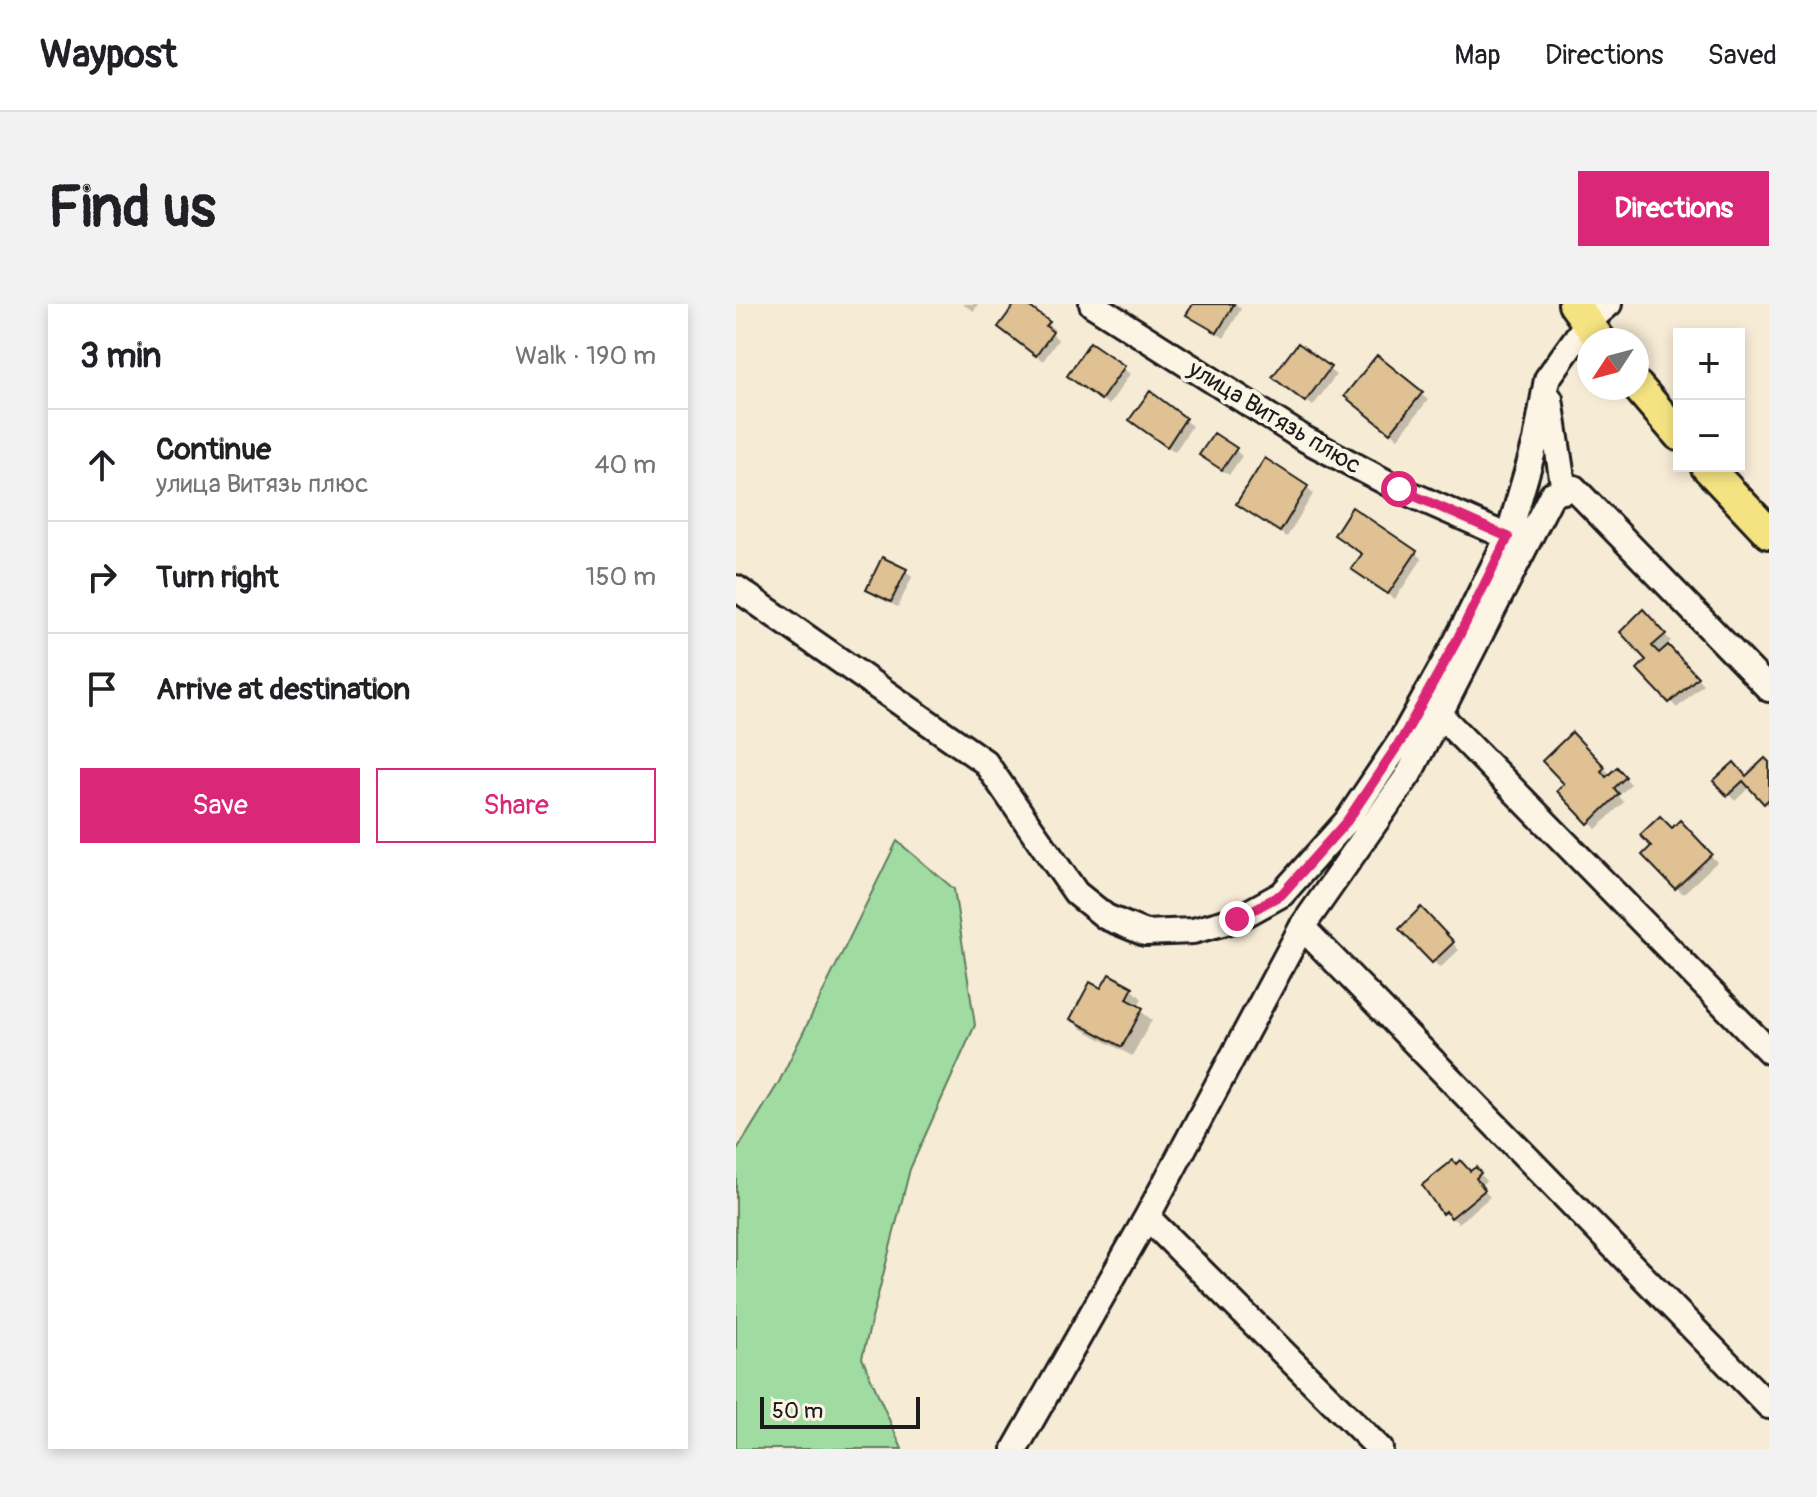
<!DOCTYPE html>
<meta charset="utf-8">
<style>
body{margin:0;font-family:Pangolin,sans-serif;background:#f2f2f2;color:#202124}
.controls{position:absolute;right:24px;top:24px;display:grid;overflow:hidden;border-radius:0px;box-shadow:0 4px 12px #0003}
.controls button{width:72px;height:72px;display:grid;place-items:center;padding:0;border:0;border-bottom:2px solid #e0e0e0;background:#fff;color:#202124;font:40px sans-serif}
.compass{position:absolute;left:841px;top:24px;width:72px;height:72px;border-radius:50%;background:#fff;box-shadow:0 4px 12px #0003;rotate:234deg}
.scale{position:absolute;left:24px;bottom:20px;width:160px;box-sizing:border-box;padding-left:8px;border:4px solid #1c1c1c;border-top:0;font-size:22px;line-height:28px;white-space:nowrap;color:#1c1c1c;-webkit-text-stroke:6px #fcf5e5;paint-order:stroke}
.stop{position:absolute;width:24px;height:24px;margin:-18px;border:6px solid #db2777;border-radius:50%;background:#fff}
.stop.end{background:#db2777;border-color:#fff;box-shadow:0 2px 8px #0008}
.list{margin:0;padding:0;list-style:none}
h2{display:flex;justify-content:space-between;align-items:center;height:104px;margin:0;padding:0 32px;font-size:34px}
h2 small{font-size:26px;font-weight:400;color:#757577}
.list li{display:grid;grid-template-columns:52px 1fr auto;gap:24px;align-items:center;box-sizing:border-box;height:112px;padding:0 32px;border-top:2px solid #e0e0e0}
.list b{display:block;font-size:30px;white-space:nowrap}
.list p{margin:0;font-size:26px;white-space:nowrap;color:#757577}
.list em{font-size:26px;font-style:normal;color:#757577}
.actions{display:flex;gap:16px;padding:24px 32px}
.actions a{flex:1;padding:18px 0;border:2px solid #db2777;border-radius:0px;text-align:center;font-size:28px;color:#db2777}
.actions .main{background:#db2777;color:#fff}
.icon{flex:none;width:44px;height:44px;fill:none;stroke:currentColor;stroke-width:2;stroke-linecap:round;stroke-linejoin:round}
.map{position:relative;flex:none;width:1033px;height:1145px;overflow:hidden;border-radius:0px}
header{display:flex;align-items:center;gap:48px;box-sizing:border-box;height:112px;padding:0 40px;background:#fff;border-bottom:2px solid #e0e0e0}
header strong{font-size:38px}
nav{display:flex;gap:44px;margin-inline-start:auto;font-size:28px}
.intro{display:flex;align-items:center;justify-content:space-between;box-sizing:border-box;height:192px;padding:0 48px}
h1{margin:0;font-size:56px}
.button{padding:20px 36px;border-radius:0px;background:#db2777;color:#fff;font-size:28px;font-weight:700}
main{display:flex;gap:48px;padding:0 48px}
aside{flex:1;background:#fff;border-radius:0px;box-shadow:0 4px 12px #0003}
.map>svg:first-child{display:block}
.green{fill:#a0dba1;stroke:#5e7c5e;stroke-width:2}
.shadow{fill:#0003}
.building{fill:#dfc193;stroke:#1c1c1c;stroke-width:2}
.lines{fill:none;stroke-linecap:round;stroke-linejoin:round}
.minor-casing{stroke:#1c1c1c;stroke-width:30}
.major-casing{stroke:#1c1c1c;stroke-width:36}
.minor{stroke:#fcf5e5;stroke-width:24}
.major{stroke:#f5e382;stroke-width:30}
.route{stroke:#db2777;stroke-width:10}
.labels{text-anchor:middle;stroke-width:8;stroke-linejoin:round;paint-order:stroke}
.street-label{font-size:24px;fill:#1c1c1c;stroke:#fcf5e5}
</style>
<header>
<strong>Waypost</strong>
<nav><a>Map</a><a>Directions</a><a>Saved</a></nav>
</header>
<div class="intro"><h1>Find us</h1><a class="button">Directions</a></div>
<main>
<aside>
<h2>3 min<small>Walk · 190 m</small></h2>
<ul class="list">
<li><svg class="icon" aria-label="ahead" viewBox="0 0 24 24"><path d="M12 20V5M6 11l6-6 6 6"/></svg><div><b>Continue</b><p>улица Витязь плюс</p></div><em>40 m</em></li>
<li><svg class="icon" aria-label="right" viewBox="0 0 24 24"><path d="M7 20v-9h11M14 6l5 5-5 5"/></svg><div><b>Turn right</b></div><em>150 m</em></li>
<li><svg class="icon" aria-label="arrive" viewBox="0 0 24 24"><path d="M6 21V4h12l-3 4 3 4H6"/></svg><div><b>Arrive at destination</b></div></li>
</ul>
<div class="actions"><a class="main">Save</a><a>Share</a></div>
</aside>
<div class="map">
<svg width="1033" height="1145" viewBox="0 0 1033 1145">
<rect width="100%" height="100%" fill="#f6ebd5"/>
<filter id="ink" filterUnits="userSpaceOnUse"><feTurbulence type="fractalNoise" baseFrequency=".0125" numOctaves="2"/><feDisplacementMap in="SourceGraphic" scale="16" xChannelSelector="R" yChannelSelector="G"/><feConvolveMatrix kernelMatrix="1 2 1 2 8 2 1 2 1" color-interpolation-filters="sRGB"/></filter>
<g filter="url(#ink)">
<!-- green -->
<path class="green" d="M161 537 218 585 239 721 174 865 126 1054 166 1145H0V848L43 778Z"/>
<!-- shadow -->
<path class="shadow" d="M226 0H242L238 7Z
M281 0H287L319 26 316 29 322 36 307 57 271 29Z
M459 0H500L505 5 488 34 452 11Z
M562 42 600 71 577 102 546 79Z
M387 64 394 70 373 101 333 72Z
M415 90 456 122 439 148 402 122Z
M685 90 692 96 662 134 617 98Z
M499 146 506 152 493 171 465 151Z
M571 184 577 190 551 233 502 200Z
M679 249 686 255 659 295 618 265Z
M170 267 176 273 162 303 139 292 132 285Z
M907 308 935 337 930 342 967 380 941 404 904 365 913 356Z
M836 430 875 471 881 466 895 480 883 492 888 498 860 525 824 487 831 480Z
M1033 461V502L1015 482 999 497 980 477 1010 474Z
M944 519 981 558 947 590 909 551Z
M685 606 723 646 704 664 666 625Z
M396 685 406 695 401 704 416 716 396 752 346 725 336 715 366 686Z
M720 862 735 869 740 865 750 877 744 882 754 893 723 919 708 909 689 882Z"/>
<!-- building -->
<path class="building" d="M279 0H290L314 18 310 22 317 28 300 52 262 23Z
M457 0H498L481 29 450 11Z
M354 38 389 62 365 96 331 72Z
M562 39 595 63 569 98 536 73Z
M641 51 687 88 654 129 608 92Z
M414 87 450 114 431 143 393 116Z
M478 129 501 144 486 166 463 151Z
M529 154 572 182 544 228 500 200Z
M616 203 681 247 652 290 615 265 626 250 598 231Z
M146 253 171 265 155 298 130 286Z
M907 305 930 330 916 342 923 349 932 341 962 373 933 399 901 365 910 356 884 328Z
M836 428 869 463 865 467 870 473 881 463 890 473 878 484 883 490 852 520 821 487 828 480 806 457Z
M1029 454 1033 458V495L1028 500 1007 477 991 492 977 477 998 458 1010 472Z
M924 512 936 524 944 516 976 550 939 585 906 551 915 542 904 531Z
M685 603 718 638 696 659 663 625Z
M373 670 397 683 391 695 407 704 386 743 334 715 354 678 365 684Z
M717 856 720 860 724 856 734 867 740 863 745 869 740 874 749 886 715 914 710 907 706 910 686 881Z"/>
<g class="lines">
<!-- minor casing -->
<g class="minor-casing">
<path id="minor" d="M356 0 567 134 663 185 772 233
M814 95 828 187
M0 284 249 458 340 589 370 613 409 629 457 627 501 615 546 590 611 517 666 435 721 336 772 233 800 137 811 75 851 19 873 0
M704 411 1033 747
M566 623 1033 1102
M411 913 644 1145
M279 1145 411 913 566 623 673 470 816 190 838 184 1033 385"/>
</g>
<!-- major casing -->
<g class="major-casing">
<path id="major" d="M838 0 864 36
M901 82 943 131
M970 162 1033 229"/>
</g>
<!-- minor -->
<use href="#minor" class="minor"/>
<!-- major -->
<use href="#major" class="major"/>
</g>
</g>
<g class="lines" filter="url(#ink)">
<!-- route -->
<path class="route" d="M501 615 546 590 611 517 666 435 721 336 772 233 663 185"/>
</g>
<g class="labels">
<!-- street labels -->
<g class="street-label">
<text transform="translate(539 113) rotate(31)" y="8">улица Витязь плюс</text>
</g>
</g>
</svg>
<div class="controls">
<button>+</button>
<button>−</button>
</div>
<svg class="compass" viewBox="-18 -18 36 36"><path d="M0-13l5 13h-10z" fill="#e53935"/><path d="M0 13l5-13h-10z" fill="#757577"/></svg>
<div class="scale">50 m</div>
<div class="stop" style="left:663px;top:185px"></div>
<div class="stop end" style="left:501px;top:615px"></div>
</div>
</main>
